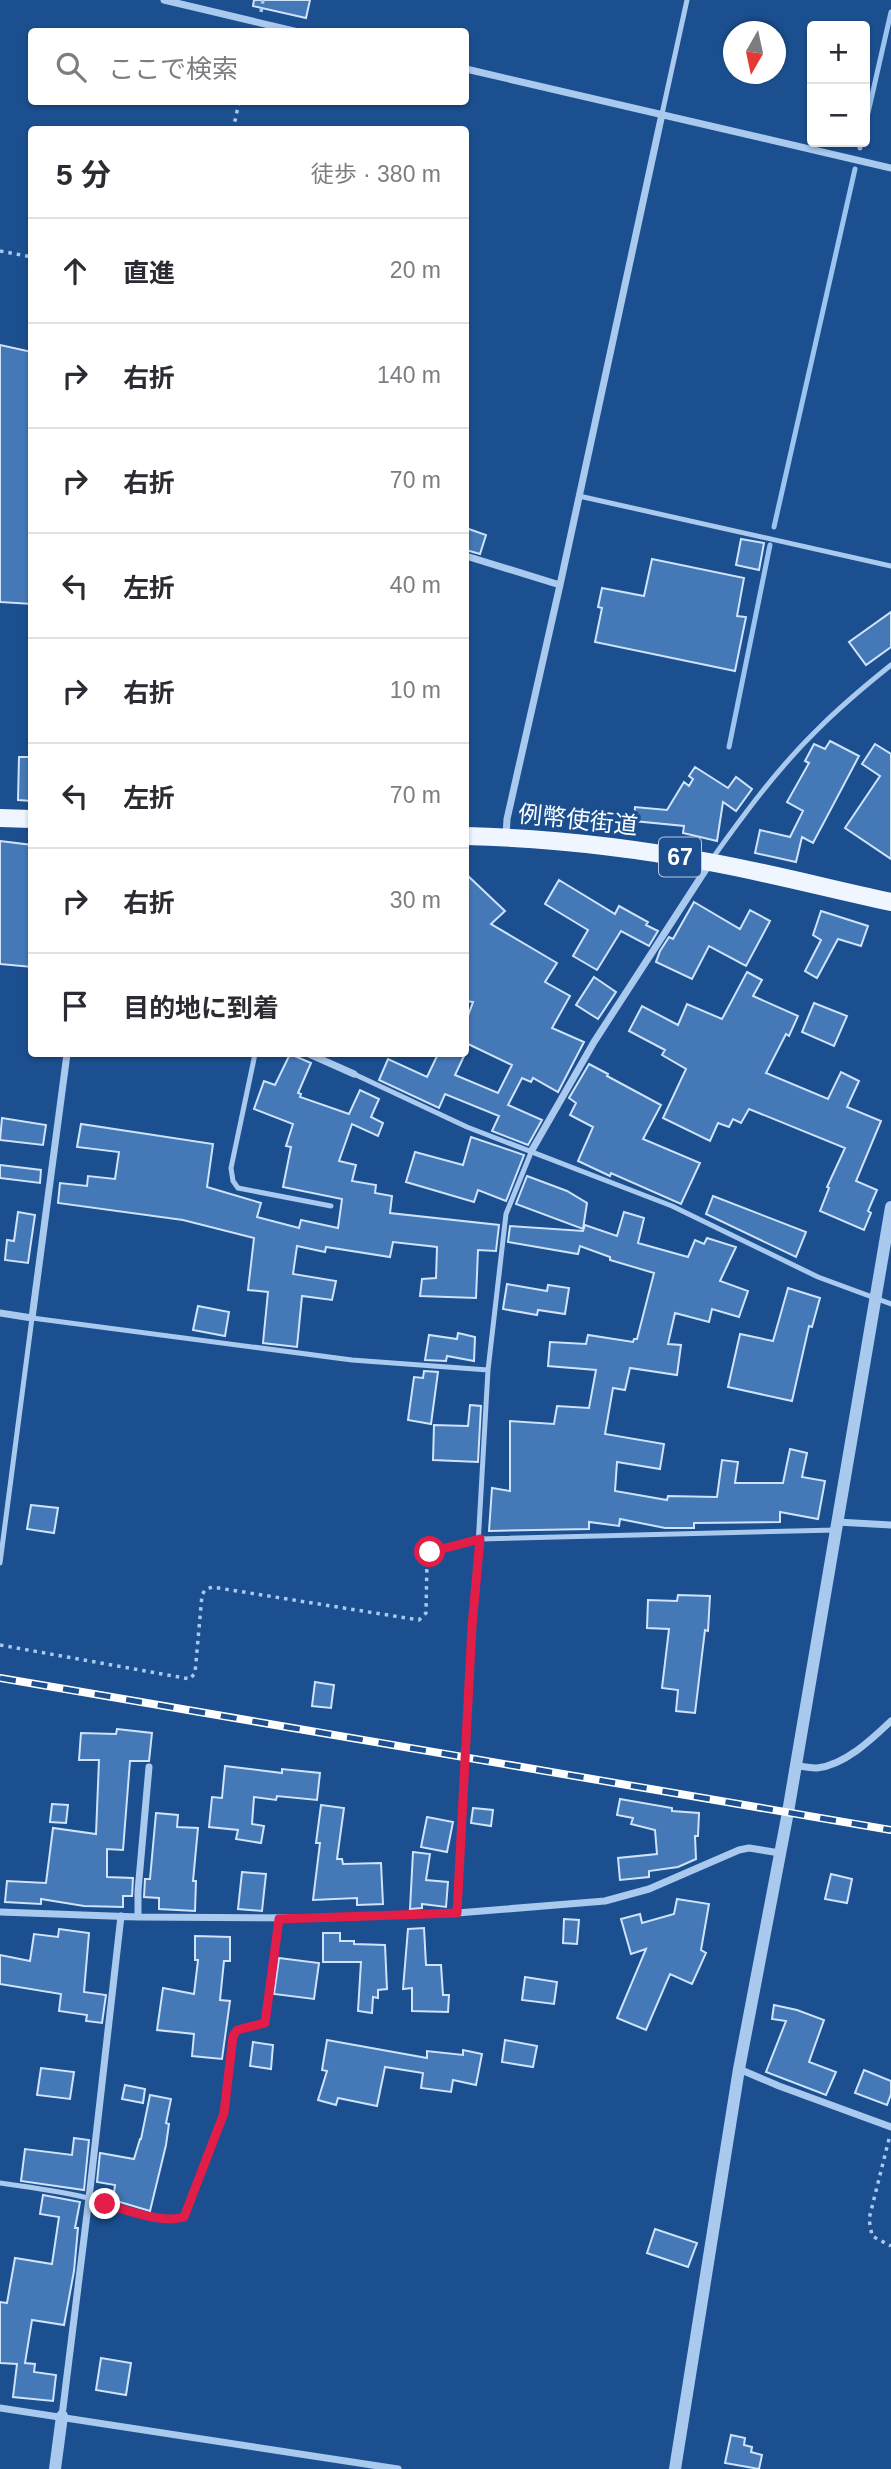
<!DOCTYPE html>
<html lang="ja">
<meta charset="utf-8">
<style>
body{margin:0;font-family:Arial,"Noto Sans JP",sans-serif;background:#f7f7f7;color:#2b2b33}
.controls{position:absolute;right:21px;top:21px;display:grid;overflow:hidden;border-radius:7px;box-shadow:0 2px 5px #0004}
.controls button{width:63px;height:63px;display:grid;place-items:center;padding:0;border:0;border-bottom:2px solid #e1e1e2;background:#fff;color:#2b2b33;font:35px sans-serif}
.compass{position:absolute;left:723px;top:21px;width:63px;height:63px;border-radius:50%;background:#fff;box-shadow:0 2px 5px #0004;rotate:189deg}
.stop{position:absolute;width:21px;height:21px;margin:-16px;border:5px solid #e11d48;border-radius:50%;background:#fff}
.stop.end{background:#e11d48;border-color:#fff;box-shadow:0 2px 7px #0008}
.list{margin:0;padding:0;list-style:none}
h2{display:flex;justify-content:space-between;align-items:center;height:91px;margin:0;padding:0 28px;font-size:30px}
h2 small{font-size:23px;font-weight:400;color:#7c7c81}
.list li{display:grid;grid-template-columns:46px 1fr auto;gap:21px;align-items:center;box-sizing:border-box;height:105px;padding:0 28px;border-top:2px solid #e1e1e2}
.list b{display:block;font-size:26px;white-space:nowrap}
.list em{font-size:23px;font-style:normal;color:#7c7c81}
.icon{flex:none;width:38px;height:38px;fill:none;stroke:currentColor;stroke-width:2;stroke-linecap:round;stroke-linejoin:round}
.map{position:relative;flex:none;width:891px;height:2469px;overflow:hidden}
.search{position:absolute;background:#fff;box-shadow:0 2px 5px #0004;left:28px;top:28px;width:441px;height:77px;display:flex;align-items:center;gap:18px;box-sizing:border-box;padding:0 24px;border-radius:7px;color:#7c7c81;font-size:26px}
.panel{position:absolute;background:#fff;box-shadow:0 2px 5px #0004;left:28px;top:126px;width:441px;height:931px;border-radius:7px}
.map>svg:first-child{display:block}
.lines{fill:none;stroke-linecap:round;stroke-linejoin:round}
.stream{stroke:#9cc4f0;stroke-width:5}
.building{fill:#4478b7;stroke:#cfe3fa;stroke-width:2}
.path{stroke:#a9c9ee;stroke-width:3.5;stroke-dasharray:3.5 5;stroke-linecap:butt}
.service{stroke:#a9c9ee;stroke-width:5}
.minor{stroke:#a9c9ee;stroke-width:7}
.tertiary{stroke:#a9c9ee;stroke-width:12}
.primary{stroke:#f0f6ff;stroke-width:18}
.rail-casing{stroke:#fff;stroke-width:8}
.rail{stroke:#1b4f8f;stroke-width:5;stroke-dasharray:16;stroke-linecap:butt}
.route{stroke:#e11d48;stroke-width:9}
.labels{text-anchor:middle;stroke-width:7;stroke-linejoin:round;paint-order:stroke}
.shield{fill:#1b4f8f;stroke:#bbcadd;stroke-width:2}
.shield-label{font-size:23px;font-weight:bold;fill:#fff}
.street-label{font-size:24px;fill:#fff;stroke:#1b4f8f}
</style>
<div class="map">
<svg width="891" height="2469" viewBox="0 0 891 2469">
<rect width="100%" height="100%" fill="#1b4f8f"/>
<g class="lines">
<!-- stream -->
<path class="stream" d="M865 126 891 12
M860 148 861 142
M774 527 855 169
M729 747 770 545"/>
</g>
<!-- building -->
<path class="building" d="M254 0H310L306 18 253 6Z
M0 345 32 352V604L0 602Z
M466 528 486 535 480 554 466 550Z
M741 539 764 543 759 570 736 565Z
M652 559 744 578 737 616 746 617 735 671 595 642 602 608 598 607 602 588 644 596Z
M891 612V647L866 665 849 642Z
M830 741 859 756 813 843 802 837 796 862 755 853 760 830 790 837 803 811 787 802 809 763 805 761 814 744 825 749Z
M875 744 891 754V859L845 828 880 776 862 764Z
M19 757H32V801L18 800Z
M695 767 728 788 736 777 752 789 736 811 723 802 717 841 683 833 684 826 634 821 635 807 667 810 684 782 689 786 693 779 689 776Z
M0 841 32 845V967L0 964Z
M466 874 505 911 491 924 557 963 545 982 570 996 552 1028 584 1042 558 1092 533 1078 531 1082 522 1078 508 1105 542 1120 528 1145 492 1131 499 1116 445 1094 439 1108 379 1080 388 1059 427 1077 438 1054H465L455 1075 498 1093 512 1065 466 1043V1021L473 1002 466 1001Z
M559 880 615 914 619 906 648 922 646 925 658 931 649 946 621 931 597 970 573 956 588 930 545 904Z
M694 902 740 929 750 910 770 921 746 966 709 946 692 979 656 962 660 951 669 937 673 939Z
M821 911 868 926 861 946 838 939 817 978 805 971 821 940 813 935Z
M747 972 762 980 753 996 798 1016 789 1036 786 1034 766 1073 828 1099 841 1072 859 1081 847 1107 881 1121 856 1181 877 1190 868 1211 871 1213 864 1230 820 1211 829 1188 827 1187 845 1148 749 1109 741 1123 733 1119 729 1127 718 1123 710 1141 663 1118 686 1069 662 1055 665 1050 629 1031 642 1006 678 1025 687 1004 722 1019Z
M594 977 616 992 598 1019 576 1005Z
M814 1003 847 1016 834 1046 802 1032Z
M290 1054 311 1063 298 1093 301 1094 300 1097 349 1114 360 1090 379 1099 371 1117 383 1123 378 1136 352 1124 339 1161 356 1165 352 1181 376 1185 375 1193 392 1196 390 1213 499 1225 496 1251 478 1250 476 1298 420 1296 422 1279 436 1278 437 1247 393 1242 390 1257 326 1247 325 1252 297 1246 293 1274 336 1281 332 1300 302 1296 297 1347 263 1343 268 1292 248 1290 254 1238 183 1220 58 1203 60 1183 87 1186 88 1176 115 1179 119 1152 77 1147 81 1124 213 1144 207 1187 261 1203 257 1217 299 1228 301 1220 338 1228 342 1199 283 1187 291 1147 286 1146 293 1124 254 1109 264 1081 275 1085Z
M589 1064 608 1074 607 1076 661 1105 643 1139 700 1163 681 1204 611 1173 610 1176 578 1161 593 1127 570 1115 576 1103 569 1098Z
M2 1118 46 1125 43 1145 0 1140Z
M471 1137 524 1155 506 1201 478 1190 474 1202 406 1182 415 1152 463 1165Z
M0 1165 41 1170 40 1183 0 1178Z
M527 1176 567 1191 587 1203 583 1229 516 1204Z
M713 1196 806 1232 796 1257 706 1214Z
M18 1212 35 1215 28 1263 5 1260 7 1240 14 1241Z
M624 1212 644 1218 638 1243 688 1257 695 1240 704 1244 707 1238 736 1247 720 1281 748 1291 739 1317 712 1309 709 1322 675 1313 668 1344 681 1345 677 1375 630 1368 625 1390 613 1388 605 1434 664 1444 660 1469 617 1462 615 1491 667 1500 668 1496 717 1497 722 1460 738 1462 735 1483H783L790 1449 807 1453 802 1477 825 1481 818 1519 780 1512V1522L694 1523V1528H665L620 1519 619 1526 589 1522V1529L489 1531 492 1488 510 1491V1421L554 1424 557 1406 589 1408 596 1370 548 1366 550 1342 586 1344 588 1335 633 1342 634 1339H637L654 1273 610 1260V1257L580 1246 578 1254 508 1242 510 1226 583 1231 585 1225 617 1236Z
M507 1284 547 1291 548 1285 569 1288 565 1314 538 1310 537 1315 503 1309Z
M788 1288 820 1298 812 1327 809 1326 792 1401 728 1387 740 1334 773 1341Z
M198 1306 229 1312 225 1336 193 1330Z
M458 1333 475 1337 474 1361 447 1356 446 1361 425 1360 429 1335 457 1339Z
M424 1371 438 1372 431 1424 408 1420 414 1377 423 1378Z
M470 1405 481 1406 478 1462 433 1460 434 1425 468 1426Z
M31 1505 58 1508 54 1533 27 1529Z
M678 1595 710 1596 708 1631 705 1630 695 1713 676 1711 678 1690 662 1688 669 1629 647 1628 648 1600 677 1601Z
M315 1682 334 1685 331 1708 312 1706Z
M117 1729 152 1733 149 1761H130L123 1850 107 1849V1877L133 1878 132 1896H123V1907L84 1906 41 1899V1904L5 1902 7 1881 46 1883 53 1828 96 1834 99 1760H79L81 1733 116 1734Z
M225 1766 282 1773V1769L320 1773 317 1800 277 1796 276 1800 254 1797 252 1824 264 1826 261 1843 236 1839 238 1830 209 1827 212 1797 222 1798Z
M620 1799 672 1808V1811L699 1813 698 1836H695L696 1859 678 1867 649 1871V1877L620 1880 618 1858 657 1854 655 1830 631 1824 633 1818 617 1815Z
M52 1804 68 1805 66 1823 50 1822Z
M321 1805 344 1808 337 1859H342L343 1864 381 1863 383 1904 357 1905V1898L313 1900 320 1843H316Z
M473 1808 493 1810 491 1826 471 1823Z
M156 1813 178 1815 177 1827 198 1828 193 1881H196L195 1911 159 1909V1898L144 1897 145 1879H150Z
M427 1817 453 1822 447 1852 421 1847Z
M413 1852 430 1854 426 1880 448 1882 446 1907 422 1904V1908L410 1909Z
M242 1872 266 1874 262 1911 238 1909Z
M831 1874 852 1879 847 1903 825 1899Z
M677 1899 709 1904 701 1950 706 1953 692 1984 670 1974 646 2030 617 2018 646 1949 631 1954 621 1919 640 1914 642 1923 674 1914Z
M564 1919 579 1920 577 1944 563 1943Z
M424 1928 426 1965H441L443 1995H449L448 2012 412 2011V1988L403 1989 408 1929Z
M59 1929 89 1933 84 1992 106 1995 102 2023 86 2021 87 2015 59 2011 61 1994 0 1984V1955L30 1961 34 1934 58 1937Z
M323 1933H340V1941H354V1944L385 1945 387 1989 378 1990V1998L373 1997 372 2013 358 2011 361 1962H323Z
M195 1936 230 1937V1961H224L220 2000 230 2001 222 2059 192 2056 194 2034 157 2030 163 1988 194 1994 198 1960H195Z
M279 1958 319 1963 314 1999 274 1994Z
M525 1977 557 1982 554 2004 522 2000Z
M774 2005 797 2010 824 2020 809 2062 836 2072 826 2095 766 2072 786 2021 772 2019Z
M327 2040 427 2058V2051L463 2055V2050L482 2054 476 2085 453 2080 451 2092 421 2088 423 2073 385 2067 377 2106 338 2098 336 2105 318 2100 327 2071 322 2070Z
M505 2040 537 2046 533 2067 502 2062Z
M253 2042 273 2045 271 2069 250 2066Z
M41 2068 74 2072 70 2099 37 2095Z
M864 2070 891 2081V2094L887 2105 855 2093Z
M125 2085 145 2089 143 2103 122 2099Z
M150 2095 171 2099 166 2123 169 2124 166 2145 150 2211 113 2200 115 2185 97 2182 100 2153 134 2159 140 2139H141Z
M74 2138 89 2140 84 2190 21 2181 25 2149 72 2155Z
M43 2195 80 2202 75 2228H78L74 2271 64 2325 32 2320 25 2363 35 2364 34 2372 56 2375 53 2401 13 2397 17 2364 0 2363V2302L7 2303 15 2258 52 2264 59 2217 40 2214Z
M655 2229 697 2243 688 2267 647 2253Z
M101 2358 131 2363 126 2395 96 2390Z
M731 2435 745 2438 744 2445 752 2447 751 2452 762 2455 759 2469 725 2463Z"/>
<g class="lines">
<!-- path -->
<path class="path" d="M261 12 263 0
M233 130 239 102
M0 251 32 257
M0 1645 190 1679 195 1673 202 1595 205 1590 212 1587 419 1620 426 1613 427 1559 430 1552 467 1543
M889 2139 869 2219 872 2236 891 2246"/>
<!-- service -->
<path class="service" d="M662 114 687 0
M579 496 891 566
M712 859C744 814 778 768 818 729 841 706 866 685 891 665
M255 1054 231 1168 233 1181 238 1188 331 1206
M354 1074 467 1127 672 1206 818 1277 891 1304
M480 1539 836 1530
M0 1563 32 1318 352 1360 488 1370
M457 1913 488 1370 506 1214 532 1150
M0 2183C29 2187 59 2191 88 2198 115 2204 157 2225 184 2216L224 2114 233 2036 237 2030 265 2023 279 1919"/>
<!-- minor -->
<path class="minor" d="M164 0 298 32
M466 69 891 168
M466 556 560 585
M506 837 507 819 560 585 662 114
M309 1054 354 1074
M532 1150 594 1042 710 863
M0 1313 32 1318 67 1054
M837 1522 891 1525
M795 1766C802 1766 810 1768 817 1768 845 1765 872 1739 891 1721
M0 1912 138 1917 323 1918 457 1913 605 1901 649 1889 739 1850 749 1848 780 1853
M138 1917V1891L149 1767
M739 2069 779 2086 891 2127
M0 2408 398 2469
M62 2416 89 2198 121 1916"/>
<!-- tertiary -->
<path class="tertiary" d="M55 2469 62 2416
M675 2469 739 2069 788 1812 891 1207"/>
<!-- primary -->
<path class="primary" d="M0 818 32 819
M466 836C548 838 628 847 709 862 770 873 830 889 891 902"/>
<!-- rail casing -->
<g class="rail-casing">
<path id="rail" d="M0 1678 891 1830"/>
</g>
<!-- rail -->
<use href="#rail" class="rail"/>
</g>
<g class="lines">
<!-- route -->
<path class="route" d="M105 2204C128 2210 161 2224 184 2217L224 2113 233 2036 237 2030 265 2023 279 1919 457 1913 472 1626 480 1539 430 1552"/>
</g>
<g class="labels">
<!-- shield labels -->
<rect class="shield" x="659" y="837.5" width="42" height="39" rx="5"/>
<g class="shield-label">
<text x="680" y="865">67</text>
</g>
<!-- street labels -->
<g class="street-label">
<text transform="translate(578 820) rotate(6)" y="8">例幣使街道</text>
</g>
</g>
</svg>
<div class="controls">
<button>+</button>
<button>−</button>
</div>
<svg class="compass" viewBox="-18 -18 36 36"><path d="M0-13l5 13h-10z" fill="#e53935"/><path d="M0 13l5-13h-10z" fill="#7c7c81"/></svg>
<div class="stop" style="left:430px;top:1552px"></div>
<div class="stop end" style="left:105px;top:2204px"></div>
<div class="search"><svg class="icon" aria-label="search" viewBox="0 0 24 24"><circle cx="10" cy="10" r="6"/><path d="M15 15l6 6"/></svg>ここで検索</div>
<section class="panel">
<h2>5 分<small>徒歩 · 380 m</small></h2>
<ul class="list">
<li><svg class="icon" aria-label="ahead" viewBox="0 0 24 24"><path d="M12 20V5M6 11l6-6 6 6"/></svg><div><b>直進</b></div><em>20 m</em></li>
<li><svg class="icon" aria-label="right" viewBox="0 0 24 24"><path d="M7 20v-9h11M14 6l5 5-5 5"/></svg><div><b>右折</b></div><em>140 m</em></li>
<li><svg class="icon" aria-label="right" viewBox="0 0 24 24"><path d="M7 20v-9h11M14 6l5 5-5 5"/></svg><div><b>右折</b></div><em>70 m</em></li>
<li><svg class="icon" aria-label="left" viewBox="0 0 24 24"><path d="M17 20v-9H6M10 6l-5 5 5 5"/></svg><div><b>左折</b></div><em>40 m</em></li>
<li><svg class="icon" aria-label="right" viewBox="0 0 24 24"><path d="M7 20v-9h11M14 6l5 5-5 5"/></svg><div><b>右折</b></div><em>10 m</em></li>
<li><svg class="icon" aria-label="left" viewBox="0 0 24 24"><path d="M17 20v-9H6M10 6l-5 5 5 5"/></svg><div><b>左折</b></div><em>70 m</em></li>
<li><svg class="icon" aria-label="right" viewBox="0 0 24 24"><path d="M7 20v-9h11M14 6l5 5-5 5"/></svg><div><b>右折</b></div><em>30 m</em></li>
<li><svg class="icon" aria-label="arrive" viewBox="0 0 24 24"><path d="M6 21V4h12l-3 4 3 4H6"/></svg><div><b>目的地に到着</b></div></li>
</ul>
</section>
</div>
